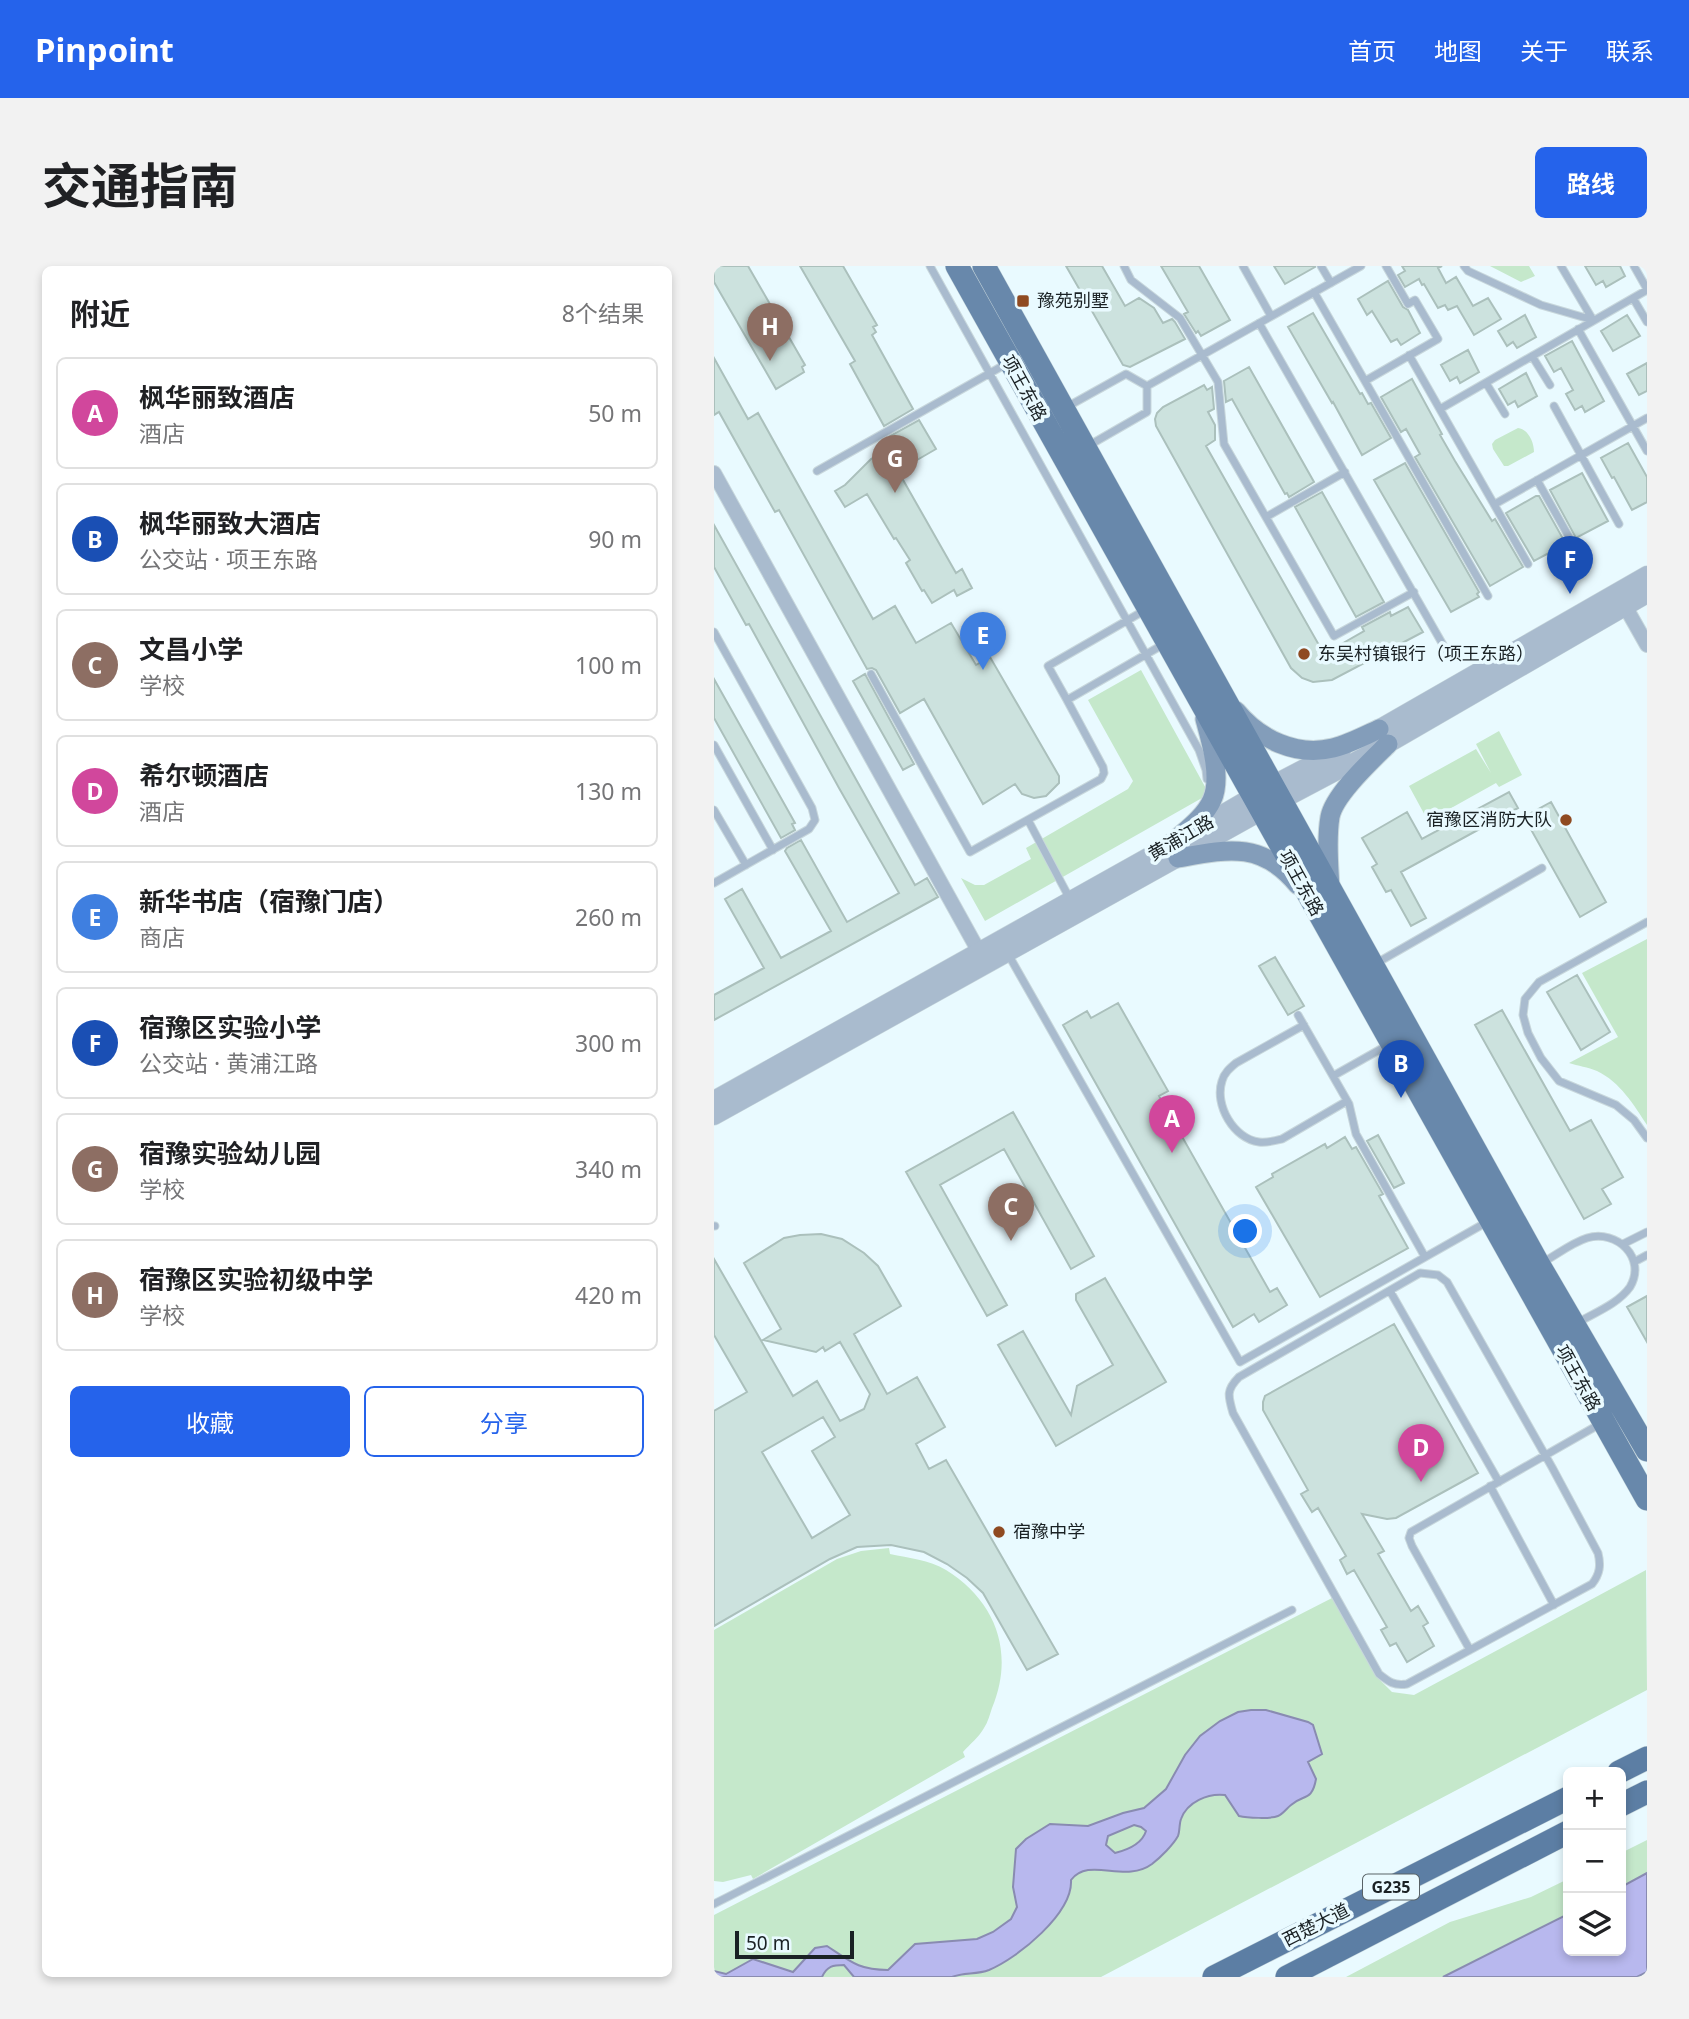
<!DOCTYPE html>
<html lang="zh">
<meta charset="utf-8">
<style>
body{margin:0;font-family:"Noto Sans","Noto Sans SC",sans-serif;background:#f2f2f2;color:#202124}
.controls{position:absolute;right:21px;bottom:21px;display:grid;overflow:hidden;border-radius:10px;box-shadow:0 4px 10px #0003}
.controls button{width:63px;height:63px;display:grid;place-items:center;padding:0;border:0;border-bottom:2px solid #e0e0e0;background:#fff;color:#202124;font:35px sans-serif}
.scale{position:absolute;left:21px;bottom:18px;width:119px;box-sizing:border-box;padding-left:7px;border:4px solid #1a2124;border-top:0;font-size:19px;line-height:24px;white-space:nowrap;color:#1a2124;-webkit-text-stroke:5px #e9faff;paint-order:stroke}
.you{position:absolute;left:532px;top:966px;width:24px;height:24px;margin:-18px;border:5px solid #fff;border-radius:50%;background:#1a73e8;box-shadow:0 0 0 10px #1a73e833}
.badge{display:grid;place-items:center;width:46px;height:46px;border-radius:50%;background:#2563eb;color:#fff;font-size:23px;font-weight:700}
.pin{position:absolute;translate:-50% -58px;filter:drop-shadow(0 2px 4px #0008)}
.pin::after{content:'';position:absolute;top:37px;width:24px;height:21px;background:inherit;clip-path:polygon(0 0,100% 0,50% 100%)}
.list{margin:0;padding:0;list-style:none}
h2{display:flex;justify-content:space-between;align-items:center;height:91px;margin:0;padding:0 28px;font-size:30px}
h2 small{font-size:23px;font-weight:400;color:#757577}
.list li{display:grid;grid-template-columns:46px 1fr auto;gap:21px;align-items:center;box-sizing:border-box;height:112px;margin:0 14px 14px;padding:0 14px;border:2px solid #e0e0e0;border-radius:10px}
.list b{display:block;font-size:26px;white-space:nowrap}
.list p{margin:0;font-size:23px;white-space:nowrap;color:#757577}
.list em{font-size:23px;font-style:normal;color:#757577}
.actions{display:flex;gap:14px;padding:21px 28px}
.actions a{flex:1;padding:16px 0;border:2px solid #2563eb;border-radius:10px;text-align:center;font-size:24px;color:#2563eb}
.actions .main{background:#2563eb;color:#fff}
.icon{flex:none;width:38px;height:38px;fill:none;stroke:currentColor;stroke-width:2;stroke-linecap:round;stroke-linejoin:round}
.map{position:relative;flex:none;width:933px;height:1711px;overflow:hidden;border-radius:10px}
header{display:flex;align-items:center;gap:42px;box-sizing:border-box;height:98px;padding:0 35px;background:#2563eb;color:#fff}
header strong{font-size:33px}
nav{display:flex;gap:38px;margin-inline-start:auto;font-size:24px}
.intro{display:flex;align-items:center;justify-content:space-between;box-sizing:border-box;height:168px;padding:0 42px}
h1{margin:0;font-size:49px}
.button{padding:18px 32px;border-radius:10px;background:#2563eb;color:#fff;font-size:24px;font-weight:700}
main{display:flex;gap:42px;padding:0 42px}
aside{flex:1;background:#fff;border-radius:10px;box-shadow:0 4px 10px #0003}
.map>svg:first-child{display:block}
.green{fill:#c5e8cb}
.water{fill:#b8b8ee;stroke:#898bb1;stroke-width:2;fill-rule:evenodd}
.building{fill:#cce2de;stroke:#abc0bc;stroke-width:2;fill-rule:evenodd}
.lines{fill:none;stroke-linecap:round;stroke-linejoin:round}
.service-casing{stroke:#c8d7dc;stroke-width:9}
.minor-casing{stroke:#c8d7dc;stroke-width:16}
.tertiary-casing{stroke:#c8d7dc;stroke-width:19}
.secondary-casing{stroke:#c8d7dc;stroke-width:21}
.primary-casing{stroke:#c8d7dc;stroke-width:24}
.trunk-casing{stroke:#c8d7dc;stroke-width:24}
.service{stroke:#a9bbce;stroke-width:7}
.minor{stroke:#a9bbce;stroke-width:14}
.tertiary{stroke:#a9bbce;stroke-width:18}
.secondary{stroke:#839dba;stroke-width:19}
.primary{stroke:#6888ab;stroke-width:23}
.trunk{stroke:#5c7ea4;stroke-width:23}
.poi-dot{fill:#8f4a21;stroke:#e9faff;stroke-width:2.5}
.labels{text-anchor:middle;stroke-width:7;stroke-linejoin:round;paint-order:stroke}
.shield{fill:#e9faff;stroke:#586266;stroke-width:2}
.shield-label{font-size:16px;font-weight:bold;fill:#1a2124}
.poi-label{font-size:18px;fill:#1a2124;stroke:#e9faff;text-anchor:start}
.street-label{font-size:18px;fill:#1a2124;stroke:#e9faff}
</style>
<header>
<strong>Pinpoint</strong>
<nav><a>首页</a><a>地图</a><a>关于</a><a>联系</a></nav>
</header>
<div class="intro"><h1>交通指南</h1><a class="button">路线</a></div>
<main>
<aside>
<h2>附近<small>8个结果</small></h2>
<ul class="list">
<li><span class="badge" style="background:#d1479c">A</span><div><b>枫华丽致酒店</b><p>酒店</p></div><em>50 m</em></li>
<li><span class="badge" style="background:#1a4fb4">B</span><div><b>枫华丽致大酒店</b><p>公交站 · 项王东路</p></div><em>90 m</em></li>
<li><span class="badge" style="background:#8d6e63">C</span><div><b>文昌小学</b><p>学校</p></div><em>100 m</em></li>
<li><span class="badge" style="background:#d1479c">D</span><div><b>希尔顿酒店</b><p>酒店</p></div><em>130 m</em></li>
<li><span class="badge" style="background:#3f7fe0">E</span><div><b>新华书店（宿豫门店）</b><p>商店</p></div><em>260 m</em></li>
<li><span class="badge" style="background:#1a4fb4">F</span><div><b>宿豫区实验小学</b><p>公交站 · 黄浦江路</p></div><em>300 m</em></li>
<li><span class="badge" style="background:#8d6e63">G</span><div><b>宿豫实验幼儿园</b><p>学校</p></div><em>340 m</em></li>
<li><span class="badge" style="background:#8d6e63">H</span><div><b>宿豫区实验初级中学</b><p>学校</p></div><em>420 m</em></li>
</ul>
<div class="actions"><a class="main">收藏</a><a>分享</a></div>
</aside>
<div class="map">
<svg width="933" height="1711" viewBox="0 0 933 1711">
<rect width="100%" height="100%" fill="#e9faff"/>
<!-- green -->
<path class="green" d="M776 0H815L821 10 807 16Z
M804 162C814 163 820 176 820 186L794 200H790L779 183 778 178 781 174Z
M427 404 495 528 271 655 247 612 261 619H270L317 593 312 582 414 523 419 515 374 434Z
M785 465 808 509 785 521 782 517 714 555 695 520 762 483 777 507 762 478Z
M933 673V859C920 839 906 816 883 805 874 801 864 800 855 797L904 771 868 707Z
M175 1282 176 1288C195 1292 215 1294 232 1304 282 1335 301 1387 278 1442 276 1448 274 1456 270 1462 265 1471 256 1478 249 1486L251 1491 39 1613 37 1609 9 1616 0 1615V1364L123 1293 147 1285Z
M932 1304 933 1424 387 1711H0V1649L620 1331 666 1414 678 1426 700 1429Z
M933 1574V1711H632L736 1656 817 1631 854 1613V1685H907V1587Z"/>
<!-- water -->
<path class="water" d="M537 1444H552L594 1456 599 1459 608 1488 594 1496 602 1513C598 1536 589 1528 577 1539 573 1542 569 1548 564 1550 557 1553 533 1552 525 1550L511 1529C494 1527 473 1536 467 1553 465 1558 466 1565 464 1570 459 1579 447 1591 438 1598 411 1618 375 1590 357 1614 359 1647 304 1692 275 1704 262 1709 250 1706 238 1711H140L130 1699C119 1699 113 1700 108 1711H0V1705L12 1708 39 1693 79 1706 101 1682 113 1680C137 1696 145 1704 174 1704L201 1678 263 1673 279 1666 297 1653 303 1641 299 1621 302 1583 312 1573 336 1558 374 1560 409 1547 430 1542 452 1523 471 1489 486 1470 506 1455 524 1446ZM420 1559 427 1561 432 1565C428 1578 413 1584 401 1587L392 1579 394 1570Z
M933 1607V1706L923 1711H729L854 1648V1685H907V1621Z"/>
<!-- building -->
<path class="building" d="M0 0H34L91 99 88 101 90 106 62 123 0 16Z
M86 0H129L163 59 159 61 162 66 158 69 199 143 170 160 136 98 141 95Z
M352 0H388L411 40 425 32 440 42 449 57 458 53 461 56 471 73 416 101 409 99Z
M447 0H485L516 54 487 70 484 65 482 67 470 48 474 46Z
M560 0H601V1L571 18Z
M688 0H728L724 2 732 17 742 11 759 40 774 32 787 53 760 69 743 40 734 44 731 39 724 42 710 18 708 19 705 13 691 21 684 9 691 5Z
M871 0H906L911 10 892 21 889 15 882 19Z
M674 15 689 41 694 44 706 67 687 79 683 73 677 76 658 45 653 49 644 33Z
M599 47 646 128 648 127 654 138 657 137 677 172 648 189 619 136 618 137 574 61Z
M811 49 822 71 803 82 799 76 793 80 784 65Z
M913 49 926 70 899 85 887 65Z
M858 75 890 135 871 146 868 140 861 144 852 128 859 124 847 102 840 106 831 90Z
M754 84 765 106 746 117 743 111 736 115 727 99Z
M0 92 34 153 44 147 159 353 181 340 202 377 237 357 262 399 276 391 345 510V517L332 530 320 532 308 528 301 518 269 538 210 433 186 447 162 404 158 402 153 403 65 244 61 246 5 146 0 149Z
M933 97V125L925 129 913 108Z
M535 101 600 216 575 231 573 227 571 228 518 133 512 136 510 115Z
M812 107 823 130 804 141 801 135 794 139 785 123Z
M698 113 728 168 726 169 741 195 778 255 781 253 809 301 776 320 701 191 706 188 692 163 687 166 667 131Z
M490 119 493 124 498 121 500 143 494 146 501 159V174L492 180 610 388 650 365 648 361 676 346 677 350 694 341 709 366 618 414 599 416 588 412 577 402 442 160 441 153 443 147 449 141Z
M205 154 222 183 184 205 242 307 248 303 258 322 243 330 240 324 218 337 210 324 208 325 192 297 196 294 182 272 180 273 153 228 131 241 121 225 131 219 157 193 182 180 176 170Z
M914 177 933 211V236L918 244 900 211 898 212 887 192Z
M691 197 765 326 763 328 765 331 737 346 660 214Z
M868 207 894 255 862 272 836 224Z
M608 226 670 336 642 351 581 241Z
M822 230H825L852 278 820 295 792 247Z
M0 259 201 619 213 612 224 631 0 754V729L50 702 11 633 28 623 67 692 117 665 71 585 73 582 87 574 133 656 185 627 125 522 35 358 32 359 0 301Z
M151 408 200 498 189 504 139 415Z
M0 413 81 557 78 558 81 564 67 572 0 452Z
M795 526 804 542 687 606 712 652 697 660 677 624 672 626 658 601 663 598 648 572 693 546 708 573Z
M837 536 892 636 866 651 810 551Z
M561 691 590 740 574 749 545 700Z
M863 709 896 766 867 784 833 726Z
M404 737 454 825 445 830 556 1026 563 1022 573 1039 545 1056 540 1048 519 1061 349 759 373 745 377 752Z
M788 744 856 865 877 854 909 911 888 923 897 938 870 953 761 759Z
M299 846 380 990 357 1003 290 883 226 919 293 1039 273 1050 192 906Z
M664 869 690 917 680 922 653 875Z
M631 871 638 883 642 881 669 928 665 930 694 982 606 1031 542 921 559 911 558 908 611 878 613 882Z
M107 968 128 973 150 987 164 1000 187 1040 140 1068 173 1128 203 1111 231 1161 202 1178 215 1203 232 1194 344 1388 313 1404 269 1327 253 1312 233 1298 210 1286 177 1279 143 1281 116 1293 0 1360V1145L33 1126 0 1069V993L79 1130 103 1115 126 1155 150 1143 156 1128 126 1076 111 1085 109 1081 102 1086 49 1074 67 1063 30 997 70 972 86 969ZM109 1151 121 1171 98 1185 136 1249 98 1272 48 1186Z
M391 1012 452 1116 342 1180 284 1079 309 1065 357 1149 363 1120 399 1099 362 1034V1028Z
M933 1030V1076L913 1041Z
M680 1058 764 1207 682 1252 673 1253 648 1248 670 1285 664 1288 697 1345 704 1340 714 1357 709 1360 720 1380 693 1396 682 1377 676 1380 667 1364 673 1361 640 1304 633 1308 626 1294 632 1290 604 1242 598 1246 587 1228 594 1224 549 1144V1136L551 1130Z"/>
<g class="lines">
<!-- service casing -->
<g class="service-casing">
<path id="service" d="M216 0 485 484 492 504 493 513
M410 0 417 14 466 52 504 116 510 178 620 370 700 326
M529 0 557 50
M607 0 617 17
M750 0 754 5 827 39 879 54
M847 0 879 54
M920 0 933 23
M600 26 774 330
M919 32 933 56
M545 57 736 391
M864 63 933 185
M695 89 814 298
M818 90 836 119
M651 115 724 73 701 34 694 38 672 0
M772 117 791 148
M433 120 647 0
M840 140 905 258
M351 142 412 108 433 120V146L374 180
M726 143 933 24
M103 205 292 98
M823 214 859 278
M781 238 933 152
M552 251 631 206
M433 343 334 400 353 434 450 378
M0 366 98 542 101 554 95 563 0 617
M157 408 256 586 387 513 390 507 389 501 353 434
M0 479 59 584
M0 544 32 599
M314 554 357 635
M933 656 825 716 811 733 809 749 814 767 827 792 845 815 902 839 920 854 933 872
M294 688 526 1096 773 956
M661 698 828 602
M584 749 635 838 642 868 711 991
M590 759 522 797C516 802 510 807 508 815 500 839 520 873 545 876 553 877 560 875 568 873L633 835
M619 810 674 779
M0 960H1
M909 978 933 966
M922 995 933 989
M826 998C841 990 857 977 873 972 903 963 933 992 916 1021 904 1038 880 1047 863 1057
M706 1007 724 1009 733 1016 839 1203 884 1287C887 1299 886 1308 878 1318L693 1418C680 1420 675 1416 665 1408L519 1147C514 1130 512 1124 525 1111Z
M676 1025 785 1216
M776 1220 840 1339
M756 1384 698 1280 695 1272 697 1266 886 1158
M0 1638 578 1344"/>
</g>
<!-- minor casing -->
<g class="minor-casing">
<path id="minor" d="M0 207 269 693
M907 333 933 379"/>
</g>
<!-- tertiary casing -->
<g class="tertiary-casing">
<path id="tertiary" d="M654 469 933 309
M0 834 457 578 558 519 629 482
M0 850 566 535 674 478 933 328"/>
</g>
<!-- secondary casing -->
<g class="secondary-casing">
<path id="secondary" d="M522 445C545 473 582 491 619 482 635 478 650 470 665 463
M457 578C471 565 490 552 498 534 508 512 497 475 491 453
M464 592C514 583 548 575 584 619
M616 623C615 600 612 575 616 551 620 529 657 495 674 478"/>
</g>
<!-- primary casing -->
<g class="primary-casing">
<path id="primary" d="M243 0 933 1233
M270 0 825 999 933 1184"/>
</g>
<!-- trunk casing -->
<g class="trunk-casing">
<path id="trunk" d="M905 1506 933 1492
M907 1539 933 1526
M500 1711 854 1532
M573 1711 854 1566"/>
</g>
<!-- service -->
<use href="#service" class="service"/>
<!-- minor -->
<use href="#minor" class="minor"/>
<!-- tertiary -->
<use href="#tertiary" class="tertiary"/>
<!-- secondary -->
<use href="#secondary" class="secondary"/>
<!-- primary -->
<use href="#primary" class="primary"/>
<!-- trunk -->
<use href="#trunk" class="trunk"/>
</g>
<!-- markers -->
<g class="poi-dot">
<rect x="302" y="28" width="14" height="14" rx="3.5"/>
<circle cx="590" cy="388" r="7"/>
<circle cx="852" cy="554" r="7"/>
<circle cx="285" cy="1266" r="7"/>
</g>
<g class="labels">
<!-- shield labels -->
<rect class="shield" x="649" y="1608.5" width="56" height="25" rx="5"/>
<g class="shield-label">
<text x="677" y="1627">G235</text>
</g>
<!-- poi labels -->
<g class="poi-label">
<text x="323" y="41">豫苑别墅</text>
<text x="604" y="394">东吴村镇银行（项王东路）</text>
<text x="838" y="560" text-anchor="end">宿豫区消防大队</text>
<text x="299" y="1272">宿豫中学</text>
</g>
<!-- street labels -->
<g class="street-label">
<text transform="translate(310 122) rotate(61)" y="6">项王东路</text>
<text transform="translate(467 572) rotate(-30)" y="6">黄浦江路</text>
<text transform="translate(587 617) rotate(61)" y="6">项王东路</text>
<text transform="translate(864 1112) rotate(61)" y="6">项王东路</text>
<text transform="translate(602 1659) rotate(-27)" y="6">西楚大道</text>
</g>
</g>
</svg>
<div class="controls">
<button>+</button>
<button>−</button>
<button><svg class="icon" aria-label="layers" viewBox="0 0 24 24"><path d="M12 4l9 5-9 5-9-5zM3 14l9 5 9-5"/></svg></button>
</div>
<div class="scale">50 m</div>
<div class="you"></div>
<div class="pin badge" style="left:458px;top:887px;background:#d1479c">A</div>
<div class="pin badge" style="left:687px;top:832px;background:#1a4fb4">B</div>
<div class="pin badge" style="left:297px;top:975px;background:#8d6e63">C</div>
<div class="pin badge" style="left:707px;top:1216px;background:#d1479c">D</div>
<div class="pin badge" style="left:269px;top:404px;background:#3f7fe0">E</div>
<div class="pin badge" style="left:856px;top:328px;background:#1a4fb4">F</div>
<div class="pin badge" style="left:181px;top:227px;background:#8d6e63">G</div>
<div class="pin badge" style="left:56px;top:95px;background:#8d6e63">H</div>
</div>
</main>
